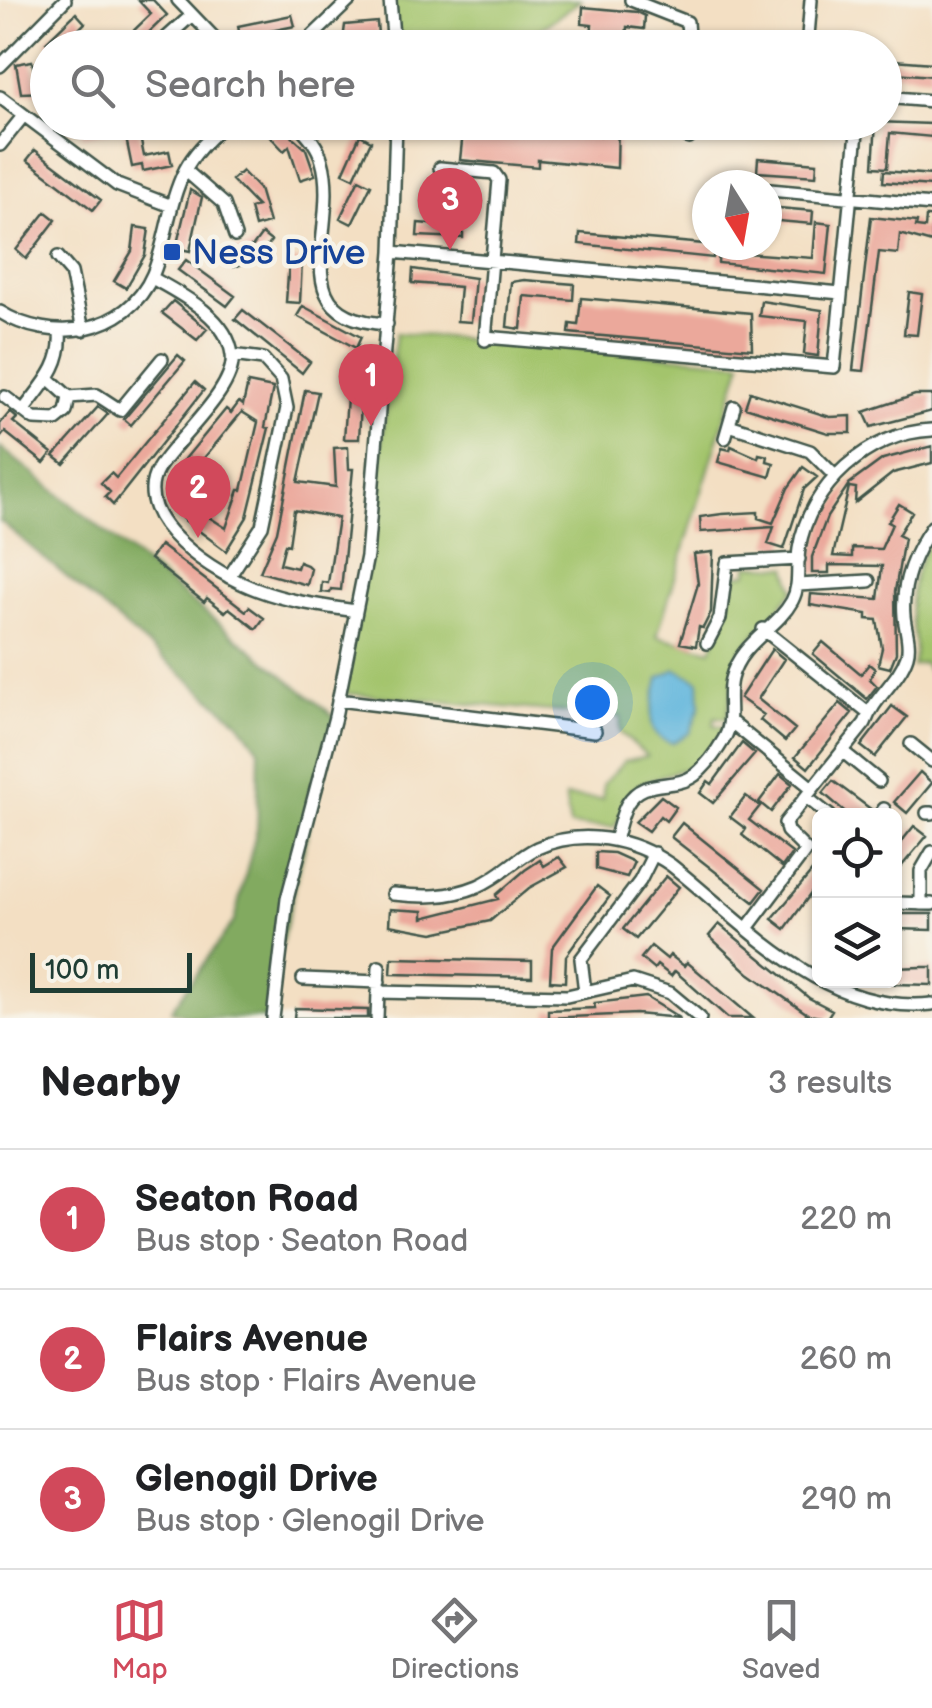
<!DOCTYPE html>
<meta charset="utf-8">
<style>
body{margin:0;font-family:"Balsamiq Sans",sans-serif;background:#f2f2f2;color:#202124}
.controls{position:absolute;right:30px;bottom:30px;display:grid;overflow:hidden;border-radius:15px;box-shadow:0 2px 8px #0004}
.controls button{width:90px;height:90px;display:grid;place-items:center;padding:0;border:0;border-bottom:2px solid #e0e0e0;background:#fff;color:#202124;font:50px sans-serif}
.compass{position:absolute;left:692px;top:170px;width:90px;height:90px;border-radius:50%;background:#fff;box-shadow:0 2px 8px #0004;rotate:169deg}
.scale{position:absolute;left:30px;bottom:25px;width:162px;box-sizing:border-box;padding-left:10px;border:5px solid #1f3d34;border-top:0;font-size:28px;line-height:35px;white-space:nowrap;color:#1f3d34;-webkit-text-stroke:8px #f7f3e8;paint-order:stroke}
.you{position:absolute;left:592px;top:702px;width:35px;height:35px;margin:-25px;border:8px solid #fff;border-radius:50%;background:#1a73e8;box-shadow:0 0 0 15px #1a73e833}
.badge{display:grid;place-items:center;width:65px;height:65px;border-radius:50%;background:#d1495b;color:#fff;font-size:32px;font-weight:700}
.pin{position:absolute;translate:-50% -82px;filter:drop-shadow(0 2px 5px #0008)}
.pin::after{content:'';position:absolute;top:52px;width:35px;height:30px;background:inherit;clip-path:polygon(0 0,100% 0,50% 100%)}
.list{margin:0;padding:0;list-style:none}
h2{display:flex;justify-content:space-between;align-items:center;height:130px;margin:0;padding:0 40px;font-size:42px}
h2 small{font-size:32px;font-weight:400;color:#757577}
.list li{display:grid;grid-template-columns:65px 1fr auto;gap:30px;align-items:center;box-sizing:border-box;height:140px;padding:0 40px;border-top:2px solid #e0e0e0}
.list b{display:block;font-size:38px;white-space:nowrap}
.list p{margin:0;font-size:32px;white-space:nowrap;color:#757577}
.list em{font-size:32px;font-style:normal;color:#757577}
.icon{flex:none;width:55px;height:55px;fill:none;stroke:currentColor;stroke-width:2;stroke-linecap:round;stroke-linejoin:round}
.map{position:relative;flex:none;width:932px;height:1018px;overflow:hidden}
.search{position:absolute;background:#fff;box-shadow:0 2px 8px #0004;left:30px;right:30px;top:30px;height:110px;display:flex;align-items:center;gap:25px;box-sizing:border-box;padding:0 35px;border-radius:55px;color:#757577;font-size:38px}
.sheet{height:550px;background:#fff}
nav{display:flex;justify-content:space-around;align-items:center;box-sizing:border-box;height:140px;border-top:2px solid #e0e0e0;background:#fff;font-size:28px;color:#757577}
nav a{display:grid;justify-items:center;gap:5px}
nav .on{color:#d1495b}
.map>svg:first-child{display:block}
.green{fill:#a3c46c;stroke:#618050;stroke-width:2.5}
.forest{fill:#82aa60;stroke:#50744a;stroke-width:2.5}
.water{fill:#61b6dd;stroke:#407a88;stroke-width:2.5}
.building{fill:#eba89b}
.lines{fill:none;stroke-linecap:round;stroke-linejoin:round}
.minor-casing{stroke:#3f5549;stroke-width:16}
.minor{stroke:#fff;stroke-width:11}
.transit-dot{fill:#1a4fb4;stroke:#f7f3e8;stroke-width:4}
.labels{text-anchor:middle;stroke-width:9;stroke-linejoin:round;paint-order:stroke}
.transit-label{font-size:35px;fill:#164399;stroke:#f7f3e8;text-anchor:start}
</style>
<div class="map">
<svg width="932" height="1018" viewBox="0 0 932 1018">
<rect width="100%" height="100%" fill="#f7f3e8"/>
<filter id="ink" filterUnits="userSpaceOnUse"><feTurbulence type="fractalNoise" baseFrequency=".01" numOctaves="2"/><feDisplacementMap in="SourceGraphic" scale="20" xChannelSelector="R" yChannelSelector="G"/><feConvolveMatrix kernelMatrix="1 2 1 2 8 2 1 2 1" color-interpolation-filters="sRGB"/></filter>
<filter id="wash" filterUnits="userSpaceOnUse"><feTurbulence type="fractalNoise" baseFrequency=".0048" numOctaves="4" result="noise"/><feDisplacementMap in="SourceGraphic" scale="40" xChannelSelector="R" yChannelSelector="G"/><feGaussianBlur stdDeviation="2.25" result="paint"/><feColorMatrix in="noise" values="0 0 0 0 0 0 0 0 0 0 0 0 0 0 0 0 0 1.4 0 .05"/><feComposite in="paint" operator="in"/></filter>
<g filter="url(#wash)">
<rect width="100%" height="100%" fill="#f3dfc3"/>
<!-- green -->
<path class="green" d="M390 0H581L525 40 524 48 394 47Z
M396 333 742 362 657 636 711 650 727 609 733 576 748 573V565L787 567 794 590 738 654 727 719 715 717 714 725 725 727C704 779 676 764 638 786L614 827 570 826 565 797 603 799V784L625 761 647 756 620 732 621 717 340 693 367 556Z
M932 537V676L923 663 912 666C919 645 912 635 911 613 909 586 919 559 932 537Z"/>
<!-- forest -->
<path class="forest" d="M0 447 335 717 277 963 271 969 267 1018H195L171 1010 234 921 257 829 259 749 239 722 0 521Z"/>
<!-- water -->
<path class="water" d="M676 669 699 681 700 706 690 733 672 743C640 735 654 702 659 678Z"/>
<g id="blocks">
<!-- building -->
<path class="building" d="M138 0H153L167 15 137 44 129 35 151 14Z
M583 7 637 12 645 16 644 29 627 27 625 48H590L592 25 582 24Z
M76 13 85 23 60 48H52L46 42Z
M292 15 295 26 240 37 238 26Z
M377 22 378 35 355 37 356 48H342L345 25Z
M894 60 932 63V76L884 72V63Z
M32 61 36 80 48 78V92L21 93 16 64Z
M80 122H137L144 156 169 151 172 165 143 171 142 165 132 167 124 128 83 136Z
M276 122 306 149 315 175 300 180 289 146 284 151 266 132Z
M464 122H541L540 130 600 136 602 122H618L617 168 538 160V167L460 160Z
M876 122 932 124V137L890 133 887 168 873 167Z
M360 135 371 141 354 178 343 173Z
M35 150 101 200 93 210 27 160Z
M758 158 817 163 816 176 757 172Z
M242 171 259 189 269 223 255 227 250 208 257 206 232 180Z
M884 171 932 175 931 186 883 182Z
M359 179 371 185 352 224 340 218Z
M190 190 202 197 190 251 176 248Z
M767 207 813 211 812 224 767 220Z
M46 212 56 220 26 259 16 250Z
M871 217 917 222 916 227 925 228 926 217H932V243L900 234 898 254 879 252 864 371 853 370Z
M816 222 831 224 826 274 718 263 719 251 813 258Z
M418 223 463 227V238L417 236Z
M135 227 149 229 145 255 126 288 114 281 132 251Z
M580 233 715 245 713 258 579 244Z
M262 234 271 241 256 260 234 267 230 253 253 246Z
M186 260 235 296 227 306 178 270Z
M289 261H302L300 303 286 302Z
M413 269 475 278 471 322 457 321 460 287 412 283Z
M524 280 574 284 573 300 524 296 521 329 507 327 511 282Z
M909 292 922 294 917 335 904 334Z
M581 298 751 313 752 349 569 333 570 324 578 325Z
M173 301 207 329 197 340 162 313Z
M761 301 822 310 818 356 804 354 807 321 759 316Z
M303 306 361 337 356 348 297 316Z
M243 310 310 362 302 373 235 319Z
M178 355 185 361 131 425 124 419Z
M195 382 204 390 113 505 105 497 110 492 101 483 111 473 116 478Z
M248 383 273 388 265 427 269 428 247 517 226 551 183 519 192 506 226 528 239 490H242L258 422 242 412 199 464 207 471 193 485 186 478 191 474 180 465 226 409 231 413 239 402 243 405Z
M348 384 362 386 359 439H344Z
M305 390 318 392 298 482 336 487 334 448 348 447 349 469H353L341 590 331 589 330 593 321 592 322 582 328 583 338 518 294 510 289 545 285 544 280 564 297 568 299 562 307 565 311 569 307 585 260 572 277 532Z
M750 392 830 417 851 416V433H828L745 407Z
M915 395H932V411L871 427 864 412Z
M98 407 108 414 64 464 54 456Z
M10 412 17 418 13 422 52 453 44 463 5 432 0 438V424Z
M731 446 758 458 759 454 768 456 767 461 774 463 770 477 718 462 722 448 730 450Z
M932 446V463L893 473 855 503 856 488 849 487 835 547 833 556 852 557V548L881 549 892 524 888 522 899 504 912 512 898 535 904 538 895 591 896 653 890 668 878 665 882 648 877 620 867 619V614L810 605 811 594 878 599 882 566 829 565V573H812V557L827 517 849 484 883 459Z
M803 467 817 477 804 489 784 549 768 544 774 527 701 532 700 517 722 514 758 512V518L773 523 788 488Z
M160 545 246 611 249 607 264 618 256 629 229 608 225 612 207 598 204 602 150 559Z
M713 552 711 612 703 628 699 627 696 646 680 643 698 584 694 554Z
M823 642 861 674 869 664 875 669 870 679 877 686 867 699 813 654Z
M772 649 784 659 758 699 795 729 785 741 760 720 764 715 740 698Z
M840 703 852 713 808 768 795 757Z
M892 706 907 717 875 757 861 746Z
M742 743 755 754 713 803 700 793 708 781 712 784Z
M920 772 932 783 907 813 894 802Z
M780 774 792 784 771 812 759 802Z
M833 781 872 810 870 816H850L823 793Z
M661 796 676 807 666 821 660 816 648 831 635 822Z
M746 796 760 806 749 820 792 853 782 867 742 835 746 829 730 817Z
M682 823 764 889 754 902 671 837Z
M914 826 927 836 894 875V851Z
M596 852 614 853 634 862 627 877 596 869Z
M559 857 567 867 529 888 490 921 433 933 389 925 390 909 423 911V918L498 899 496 895 525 870 540 860 544 866Z
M820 862V881L785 929 772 919Z
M666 876 679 887 636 939 623 929Z
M597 886 610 896 566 956 565 982 550 981 552 948Z
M895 914H932V930L895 929Z
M719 924 809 998 832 1010 827 1018 809 1015 749 973 709 936Z
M651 946 667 959 670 955 684 966 687 962 753 1018H728L675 971 671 976 657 965 654 969 641 958Z
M392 958 532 961V977L391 974Z
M922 967H932V985L894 984V968Z
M646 997 680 1018 636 1014 548 1018V1010L595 1008 594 1003Z
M295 1008 368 1010V1018H294Z"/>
</g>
</g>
<g filter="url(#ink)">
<use href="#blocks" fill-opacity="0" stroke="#3f5549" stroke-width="2.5"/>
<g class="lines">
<!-- minor casing -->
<g class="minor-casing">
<path id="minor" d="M178 0 224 48
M390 0 394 48
M631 0 687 22 689 48
M155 48 192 15
M300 48 350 0
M807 48 811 0
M0 66 65 0
M0 97 117 185 169 205
M884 97 932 101
M296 122C307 134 318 145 322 161 341 225 279 319 387 324
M689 138 690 122
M0 145 24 115
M440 168 494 173 499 180 485 340
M185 170 224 204 235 236
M770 190 932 205
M392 252 841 293
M58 257 71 272 83 330
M152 278C181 294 228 318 232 355 237 389 176 439 158 469 128 520 218 576 258 590 290 602 323 606 356 611
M0 312C51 344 127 335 153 274 167 240 168 204 185 170 195 151 211 137 226 122
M485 337 834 367 858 122
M5 397 34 419 56 420 66 412 69 397 48 378
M69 397 97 395 120 410 162 359
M23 411C42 385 63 366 60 332
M729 425 810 451 835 476
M725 438 734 407
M229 577 262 526 287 408 281 379 263 359 232 355
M798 585 869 581
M763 629 868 713
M707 643 720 618 727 563 799 559
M338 700 595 731
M730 721 812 788
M911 744 932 761
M842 751 879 781
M806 797 830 816
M927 813H932
M879 816 884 809
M615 840C619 828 621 815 627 804 644 776 673 791 695 775 706 766 717 751 724 739 735 721 726 699 731 679 740 642 776 630 792 601 801 584 796 567 799 549 809 486 869 432 932 430
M393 894C423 897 449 898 478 886 500 877 516 858 537 848 581 828 632 838 671 865 749 927 824 1015 932 1004
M894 903 932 904
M921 904V871L932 852
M748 927 806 850 787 831 785 823 865 723C874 697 899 681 907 656 911 643 905 629 904 616 901 583 913 554 932 527
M303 979 379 982
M378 988 379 967
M585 992 581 959 640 881 654 853
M273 1018 287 899 335 717 367 556 392 252 396 122
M377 1018 378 992 567 996 633 981 670 993 700 1018"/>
</g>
<!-- minor -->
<use href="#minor" class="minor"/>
</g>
</g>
<!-- markers -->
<rect class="transit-dot" x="162" y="242" width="20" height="20" rx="5"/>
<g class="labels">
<!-- transit labels -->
<g class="transit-label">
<text x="192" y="264">Ness Drive</text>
</g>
</g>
</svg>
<div class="controls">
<button><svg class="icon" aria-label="locate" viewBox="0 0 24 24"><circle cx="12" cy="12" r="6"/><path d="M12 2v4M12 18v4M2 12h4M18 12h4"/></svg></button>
<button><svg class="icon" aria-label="layers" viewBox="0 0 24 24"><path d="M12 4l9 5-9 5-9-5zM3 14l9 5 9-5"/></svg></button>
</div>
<svg class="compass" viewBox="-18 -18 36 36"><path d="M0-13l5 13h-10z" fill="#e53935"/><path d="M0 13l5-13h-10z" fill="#757577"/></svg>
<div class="scale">100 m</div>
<div class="you"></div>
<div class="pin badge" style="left:371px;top:426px">1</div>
<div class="pin badge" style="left:198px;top:538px">2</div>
<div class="pin badge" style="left:450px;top:250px">3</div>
<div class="search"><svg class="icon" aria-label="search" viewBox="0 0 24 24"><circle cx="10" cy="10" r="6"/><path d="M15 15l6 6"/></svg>Search here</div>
</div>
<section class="sheet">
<h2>Nearby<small>3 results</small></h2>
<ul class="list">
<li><span class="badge">1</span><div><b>Seaton Road</b><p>Bus stop · Seaton Road</p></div><em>220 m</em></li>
<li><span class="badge">2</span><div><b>Flairs Avenue</b><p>Bus stop · Flairs Avenue</p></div><em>260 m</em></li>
<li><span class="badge">3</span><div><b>Glenogil Drive</b><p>Bus stop · Glenogil Drive</p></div><em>290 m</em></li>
</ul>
</section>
<nav>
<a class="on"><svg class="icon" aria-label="map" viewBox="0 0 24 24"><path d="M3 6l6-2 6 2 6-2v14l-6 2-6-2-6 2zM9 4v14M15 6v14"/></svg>Map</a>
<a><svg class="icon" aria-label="directions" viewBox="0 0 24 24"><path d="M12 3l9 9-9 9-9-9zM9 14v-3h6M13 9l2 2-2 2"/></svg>Directions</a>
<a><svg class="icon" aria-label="saved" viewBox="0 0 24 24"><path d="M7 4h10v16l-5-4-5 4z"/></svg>Saved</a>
</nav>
